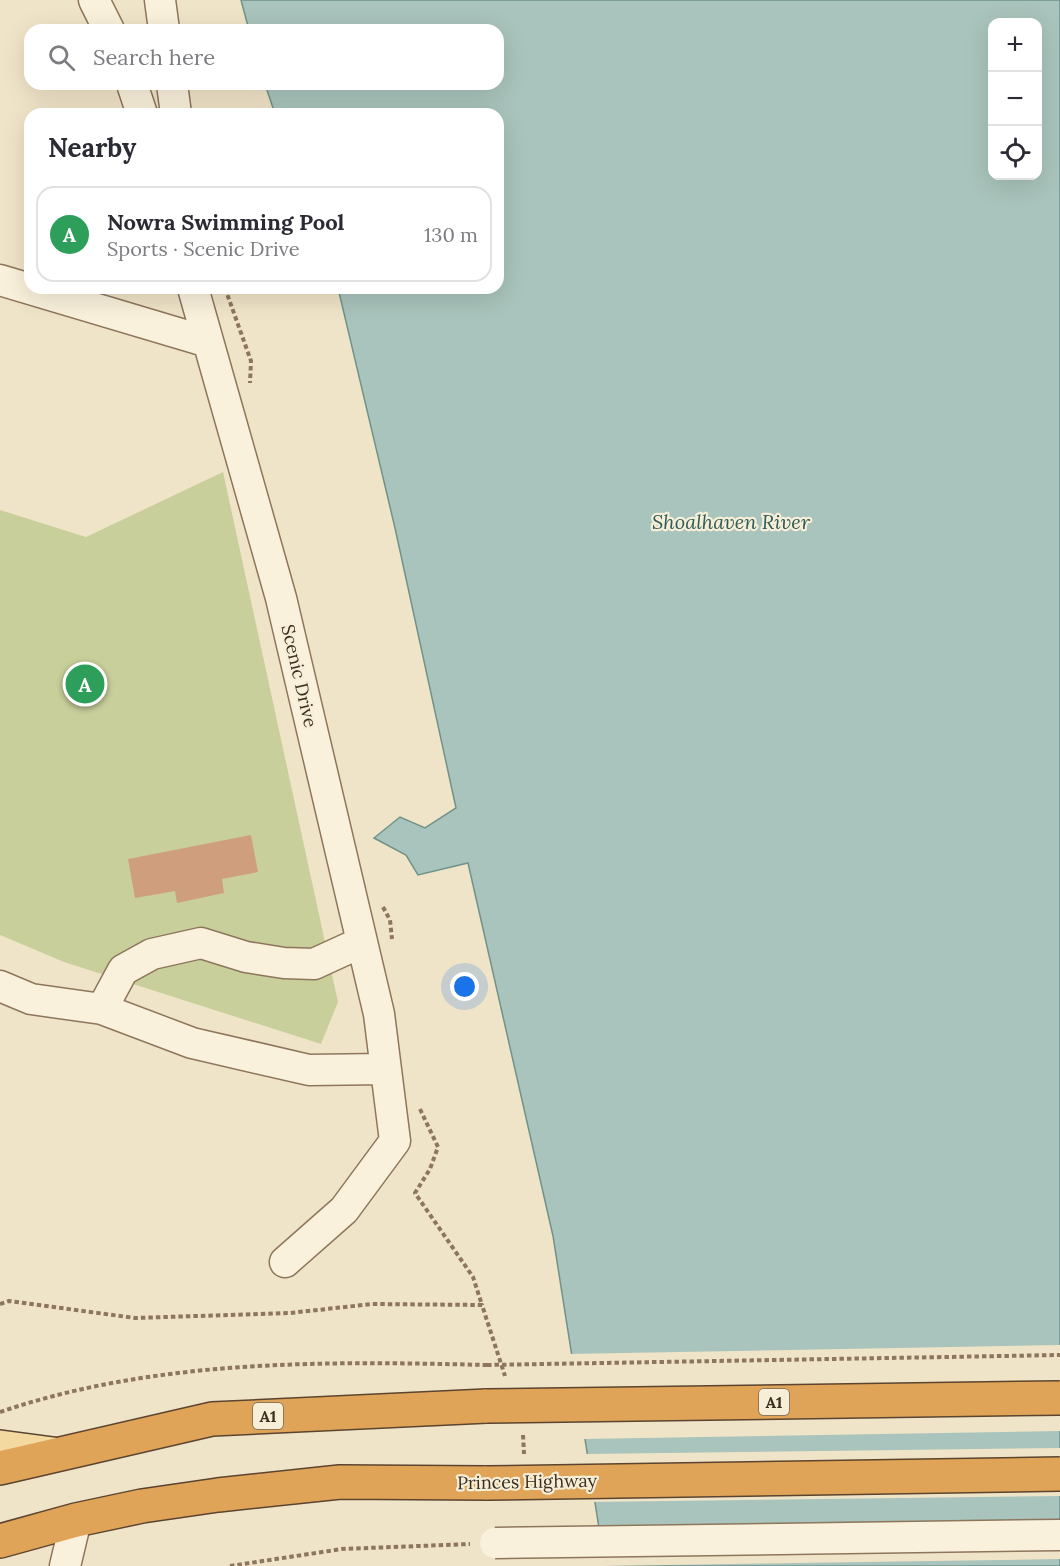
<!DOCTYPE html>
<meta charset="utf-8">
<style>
body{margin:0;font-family:Lora,serif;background:#f7f7f7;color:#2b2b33}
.controls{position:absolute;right:18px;top:18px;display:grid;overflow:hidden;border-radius:12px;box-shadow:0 6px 24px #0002}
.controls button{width:54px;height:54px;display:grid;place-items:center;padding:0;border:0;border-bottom:2px solid #e1e1e2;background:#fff;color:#2b2b33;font:30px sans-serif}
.you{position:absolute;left:465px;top:987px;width:21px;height:21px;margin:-15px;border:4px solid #fff;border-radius:50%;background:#1a73e8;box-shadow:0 0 0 9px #1a73e833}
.badge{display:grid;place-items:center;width:39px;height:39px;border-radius:50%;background:#9e2a2b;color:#fff;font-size:20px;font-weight:700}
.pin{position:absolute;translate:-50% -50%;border:3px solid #fff;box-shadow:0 2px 6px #0006}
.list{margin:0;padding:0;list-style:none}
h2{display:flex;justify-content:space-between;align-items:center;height:78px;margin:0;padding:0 24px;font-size:26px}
h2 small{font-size:20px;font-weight:400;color:#7c7c81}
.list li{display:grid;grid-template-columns:39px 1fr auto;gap:18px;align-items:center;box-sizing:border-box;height:96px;margin:0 12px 12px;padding:0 12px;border:2px solid #e1e1e2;border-radius:18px}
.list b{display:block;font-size:22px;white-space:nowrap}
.list p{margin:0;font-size:20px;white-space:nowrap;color:#7c7c81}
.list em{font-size:20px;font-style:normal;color:#7c7c81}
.icon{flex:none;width:33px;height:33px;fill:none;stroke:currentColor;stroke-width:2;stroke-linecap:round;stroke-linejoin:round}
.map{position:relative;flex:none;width:1060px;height:1566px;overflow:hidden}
.search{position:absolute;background:#fff;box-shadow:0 6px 24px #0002;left:24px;top:24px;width:480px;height:66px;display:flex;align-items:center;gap:15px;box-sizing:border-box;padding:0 21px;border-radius:18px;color:#7c7c81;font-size:22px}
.panel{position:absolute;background:#fff;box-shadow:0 6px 24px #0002;left:24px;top:108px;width:480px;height:186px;border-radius:18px}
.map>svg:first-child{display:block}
.green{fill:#c9cf9b}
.water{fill:#a9c4bc;stroke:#6f938a;stroke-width:1.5;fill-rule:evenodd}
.pier{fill:#f0e4c8}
.building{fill:#cf9f7d}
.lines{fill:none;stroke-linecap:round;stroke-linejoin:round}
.minor-casing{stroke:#8d765c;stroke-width:33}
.major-casing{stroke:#5b4430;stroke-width:36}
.highway-casing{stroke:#5b4430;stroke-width:36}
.path{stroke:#8d765c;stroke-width:4;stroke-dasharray:4.5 3;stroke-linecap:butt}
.minor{stroke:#faf1dc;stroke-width:30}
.major{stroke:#f3d9a0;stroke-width:33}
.highway{stroke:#e0a458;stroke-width:33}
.minor-bridge-casing{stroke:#8d765c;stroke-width:33;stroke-linecap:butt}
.highway-bridge-casing{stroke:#5b4430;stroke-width:36;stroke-linecap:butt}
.path-bridge{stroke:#8d765c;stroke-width:4;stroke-dasharray:4.5 3;stroke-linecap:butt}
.minor-bridge{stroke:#faf1dc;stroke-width:30}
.highway-bridge{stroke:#e0a458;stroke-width:33}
.labels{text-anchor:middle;stroke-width:4.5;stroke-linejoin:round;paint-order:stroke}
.shield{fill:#f7eed8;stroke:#756857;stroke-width:1.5}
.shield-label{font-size:16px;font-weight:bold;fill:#3d2e20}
.street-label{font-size:18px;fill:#3d2e20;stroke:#f7eed8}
.water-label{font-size:20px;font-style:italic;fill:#2f5d5a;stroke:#f7eed8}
</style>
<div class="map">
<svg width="1060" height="1566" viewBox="0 0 1060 1566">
<rect width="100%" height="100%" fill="#f0e4c8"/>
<!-- green -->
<path class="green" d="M223 472 338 1002 321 1044 64 962 0 935V510L86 537Z"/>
<!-- water -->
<path class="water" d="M241 0H1060V1566H605L553 1236 468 863 418 875 406 855 374 838 400 817 425 828 456 808 395 528 338 288H498V114H275L265 84H498V30H249ZM992 22H1038V176H992Z"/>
<!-- pier -->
<path class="pier" d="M1060 1345V1431L582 1439 568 1354Z
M1060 1448V1496L592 1502 584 1454Z
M1060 1523V1559L602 1566 597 1530Z"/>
<!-- building -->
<path class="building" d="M251 835 258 872 222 879 224 893 177 903 175 891 135 898 128 859Z"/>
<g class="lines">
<!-- minor casing -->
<g class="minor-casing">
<path id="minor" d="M94 0 109 30
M160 0 164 30
M132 84 142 114
M172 84 176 114
M0 280 208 342
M193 288 281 598 379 1014 395 1141 344 1210 285 1262
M0 986 31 999 102 1009 192 1043 309 1070 385 1069
M102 1009 123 970 152 954 201 943 246 957 284 963 314 964 362 942
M65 1566 76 1520"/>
</g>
<!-- major casing -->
<g class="major-casing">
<path id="major" d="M0 1447 53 1454"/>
</g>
<!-- highway casing -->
<g class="highway-casing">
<path id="highway" d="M0 1468 212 1419 487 1406
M0 1541 76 1520 142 1506 218 1495 340 1482 487 1483"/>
</g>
<!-- path -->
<path class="path" d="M225 288 251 361 250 383
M383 907 390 920 392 939
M420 1109 438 1147 430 1169 415 1193 473 1277 482 1305
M0 1304 9 1301 135 1318 290 1313 372 1304 482 1305 505 1376
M0 1412C156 1359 324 1361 487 1365
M523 1435 524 1454
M230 1566 342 1549 470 1544"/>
<!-- minor -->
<use href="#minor" class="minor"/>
<!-- major -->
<use href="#major" class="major"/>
<!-- highway -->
<use href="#highway" class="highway"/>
<!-- minor-bridge casing -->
<g class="minor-bridge-casing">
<path id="minor-bridge" d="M495 1543 1060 1535"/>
</g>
<!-- highway-bridge casing -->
<g class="highway-bridge-casing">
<path id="highway-bridge" d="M487 1406 1060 1398
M487 1483 1060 1474"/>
</g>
<!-- path-bridge -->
<path class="path-bridge" d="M487 1365 1060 1355"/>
<!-- minor-bridge -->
<use href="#minor-bridge" class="minor-bridge"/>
<!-- highway-bridge -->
<use href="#highway-bridge" class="highway-bridge"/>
</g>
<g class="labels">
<!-- shield labels -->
<g class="shield">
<rect x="759" y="1389" width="30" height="26" rx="4.5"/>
<rect x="253" y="1403" width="30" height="26" rx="4.5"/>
</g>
<g class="shield-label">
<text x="774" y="1408">A1</text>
<text x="268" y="1422">A1</text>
</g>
<!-- street labels -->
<g class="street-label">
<text transform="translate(299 676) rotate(77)" y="6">Scenic Drive</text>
<text transform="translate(527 1482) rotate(-1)" y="6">Princes Highway</text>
</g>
<!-- water labels -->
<g class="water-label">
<text x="731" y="529">Shoalhaven River</text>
</g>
</g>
</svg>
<div class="controls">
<button>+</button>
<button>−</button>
<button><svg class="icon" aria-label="locate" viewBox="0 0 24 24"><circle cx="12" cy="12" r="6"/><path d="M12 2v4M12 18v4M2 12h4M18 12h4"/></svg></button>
</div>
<div class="you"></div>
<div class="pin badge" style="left:85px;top:684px;background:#2e9e5b">A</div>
<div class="search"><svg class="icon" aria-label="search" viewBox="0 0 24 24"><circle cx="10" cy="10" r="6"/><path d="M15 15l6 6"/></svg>Search here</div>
<section class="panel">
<h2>Nearby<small></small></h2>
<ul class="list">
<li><span class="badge" style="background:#2e9e5b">A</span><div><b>Nowra Swimming Pool</b><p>Sports · Scenic Drive</p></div><em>130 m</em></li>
</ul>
</section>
</div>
